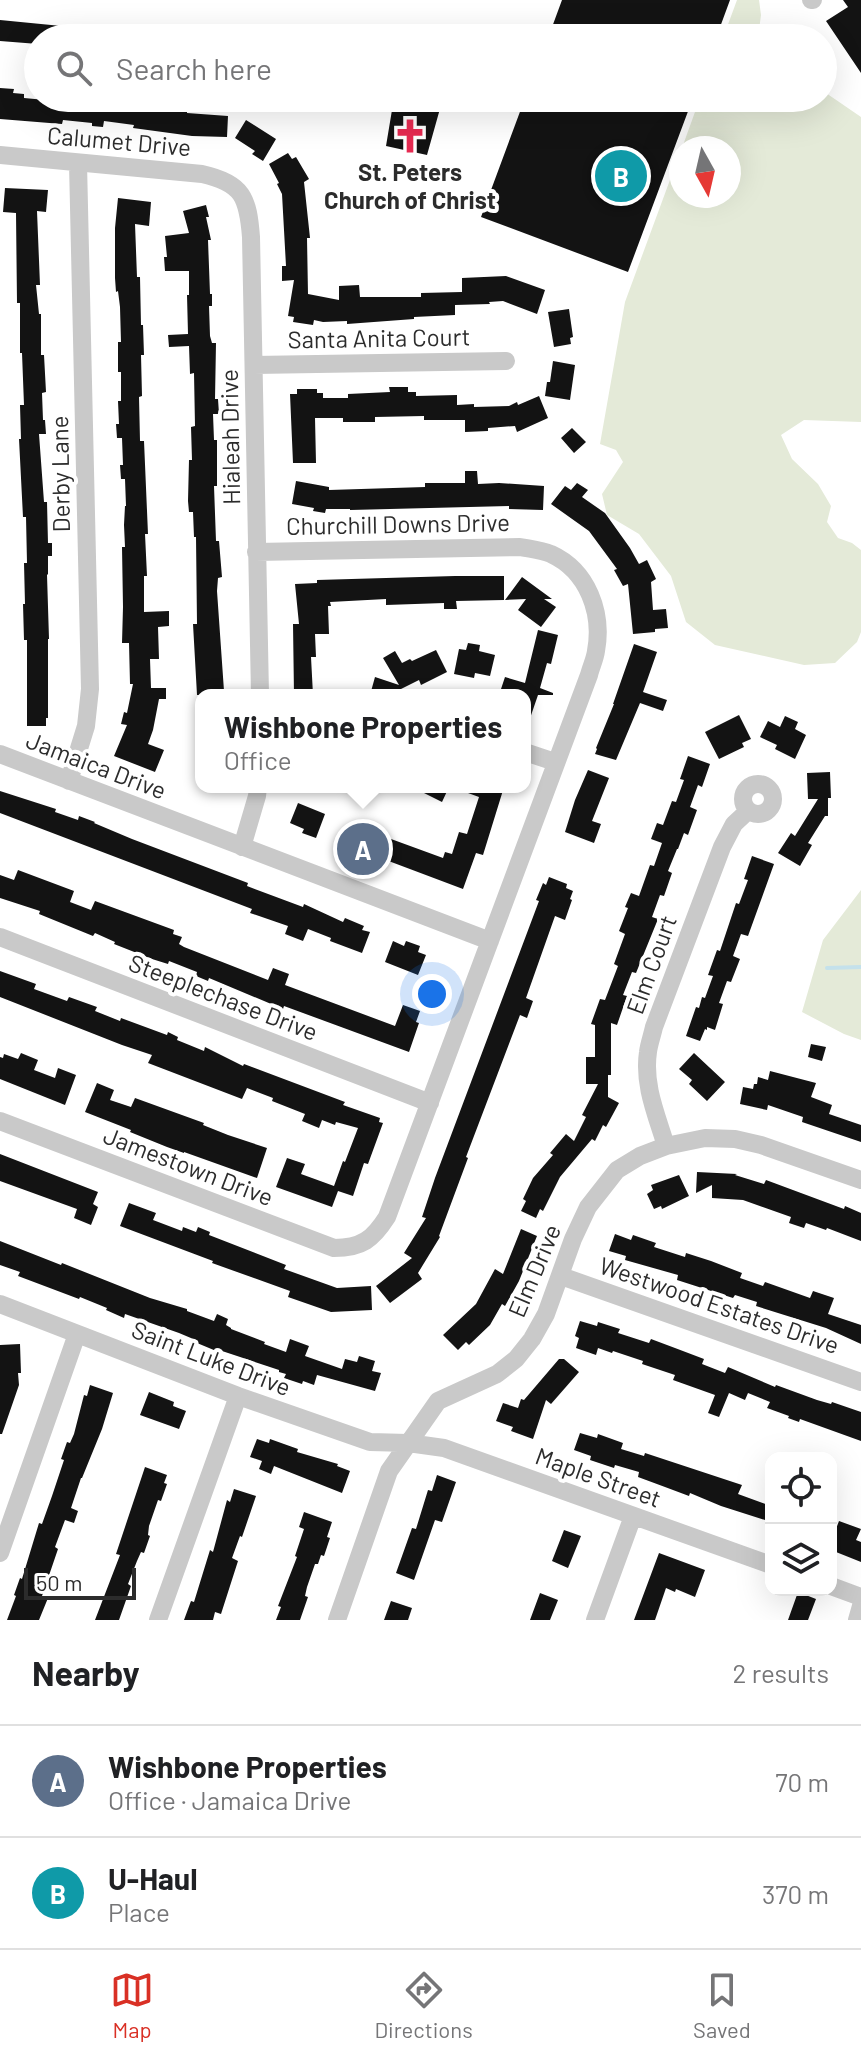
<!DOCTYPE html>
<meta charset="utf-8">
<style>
body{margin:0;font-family:Barlow,sans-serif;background:#f6f6f6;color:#202124}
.controls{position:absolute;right:24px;bottom:24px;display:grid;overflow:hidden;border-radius:16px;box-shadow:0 8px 32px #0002}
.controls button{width:72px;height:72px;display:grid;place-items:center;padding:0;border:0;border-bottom:2px solid #e0e0e0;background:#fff;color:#202124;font:40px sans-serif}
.compass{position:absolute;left:669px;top:136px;width:72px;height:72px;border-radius:50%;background:#fff;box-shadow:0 8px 32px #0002;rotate:172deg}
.scale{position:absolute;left:24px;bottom:20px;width:112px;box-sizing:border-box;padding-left:8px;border:4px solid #2c2c2c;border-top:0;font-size:22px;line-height:28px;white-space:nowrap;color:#2c2c2c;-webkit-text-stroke:6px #fff;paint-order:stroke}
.you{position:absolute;left:432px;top:994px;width:28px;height:28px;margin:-20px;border:6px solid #fff;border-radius:50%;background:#1a73e8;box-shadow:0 0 0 12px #1a73e833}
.badge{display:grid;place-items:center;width:52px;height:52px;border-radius:50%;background:#d93025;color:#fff;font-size:26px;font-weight:700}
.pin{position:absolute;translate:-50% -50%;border:4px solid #fff;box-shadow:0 2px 8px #0006}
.popup{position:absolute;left:195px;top:689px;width:336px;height:104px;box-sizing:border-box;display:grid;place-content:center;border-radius:16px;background:#fff;filter:drop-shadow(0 2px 6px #0005);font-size:26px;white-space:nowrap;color:#757577}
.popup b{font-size:30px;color:#202124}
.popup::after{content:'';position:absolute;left:50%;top:100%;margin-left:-16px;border:16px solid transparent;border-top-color:#fff}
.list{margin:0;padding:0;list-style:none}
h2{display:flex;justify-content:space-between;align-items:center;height:104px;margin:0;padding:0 32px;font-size:34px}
h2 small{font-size:26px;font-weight:400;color:#757577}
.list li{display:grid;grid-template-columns:52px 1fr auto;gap:24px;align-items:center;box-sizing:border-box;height:112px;padding:0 32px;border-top:2px solid #e0e0e0}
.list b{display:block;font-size:30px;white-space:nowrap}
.list p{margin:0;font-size:26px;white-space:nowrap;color:#757577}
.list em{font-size:26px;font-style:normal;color:#757577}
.icon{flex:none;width:44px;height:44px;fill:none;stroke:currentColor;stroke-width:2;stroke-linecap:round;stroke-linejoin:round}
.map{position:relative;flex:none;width:861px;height:1620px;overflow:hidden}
.search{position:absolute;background:#fff;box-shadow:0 8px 32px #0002;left:24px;right:24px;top:24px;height:88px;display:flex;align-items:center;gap:20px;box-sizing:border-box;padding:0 28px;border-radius:44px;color:#757577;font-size:30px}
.sheet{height:328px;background:#fff}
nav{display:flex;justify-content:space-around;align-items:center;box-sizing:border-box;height:112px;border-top:2px solid #e0e0e0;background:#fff;font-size:22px;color:#757577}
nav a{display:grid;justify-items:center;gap:4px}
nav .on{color:#d93025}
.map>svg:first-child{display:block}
.green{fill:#e4ead8}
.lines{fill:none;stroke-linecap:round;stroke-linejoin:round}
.stream{stroke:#c4e1eb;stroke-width:4}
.building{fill:#131313}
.minor{stroke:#c9c9c9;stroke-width:18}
.labels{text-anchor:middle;stroke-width:8;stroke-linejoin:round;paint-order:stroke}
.street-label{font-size:24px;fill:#2c2c2c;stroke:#fff}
.poi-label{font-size:24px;font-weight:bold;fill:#2c2c2c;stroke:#fff}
</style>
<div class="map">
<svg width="861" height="1620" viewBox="0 0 861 1620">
<rect width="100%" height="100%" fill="#fff"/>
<!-- green -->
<path class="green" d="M737 0H759L761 15 758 38H723Z
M823 93H826L861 117V422L804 420 781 435 792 459 818 484 831 506 827 522 838 538 852 543 861 550V632L857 642 835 663 804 665 715 645 686 622 671 576 639 534 607 515 602 494 623 462 616 450 600 444 625 302 681 150V196H729V148H682L700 98H763L765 103 782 105 797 98H823Z
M861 890V1040L844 1034 802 1012 823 940Z"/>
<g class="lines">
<!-- stream -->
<path class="stream" d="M827 968 861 967"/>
</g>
<!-- building -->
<path class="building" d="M562 0H730L716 38H548Z
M843 0H861V73L826 21 848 7Z
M0 20 92 29V38H38V44L0 41Z
M0 88 14 89 13 93 24 94V98L78 103 79 100 112 103V101L187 110V113L228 116 227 137 192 136 133 128 134 125 104 121 103 127 92 126V123L63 120 62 124 0 119Z
M338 98H361L360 110 338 109Z
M394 98H443L427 155 386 146Z
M493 98H693L628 272 481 217 521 109 492 105Z
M246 120 276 139 263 161 252 154 255 151 235 138Z
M288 153 292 159 296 157 309 179 304 182 310 238H307L308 294 339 300V286L359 285 360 297H421V293L462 292V278L506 276 545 290 537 314 503 301 489 302 490 304 455 305V315L414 317V319L347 324V321L323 322 314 320 313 325 293 322 294 317 288 316 294 280 282 281V266H286L282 194 277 184 279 183 269 164Z
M5 188 48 190 46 212 37 211 40 285H36L39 314H41V355H44L46 392 42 393 43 420H45L46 434H39L44 502H47L48 543H52V556H48V574L47 575 49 639H48V718H46V726H27V640H24L23 604H25L24 563H27L26 517H23L19 439H21L20 405H24L22 353H20V303H17L16 213 3 212Z
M118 198 151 202 149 226 135 224 137 277H140L141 325H143L144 355H141L142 396 139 397 140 441H144L148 534H145L147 576H144V612L169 611V626L158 627 159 659H150L151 688H166V699H159L153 730 148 744 164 750 155 772 114 756 127 725 121 724 124 712 127 713 133 684H130L129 643H122L123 607 122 547H125L124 525 125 506H126L125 479H121L120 465H123L122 438H117L116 424H119L118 401H121V372H118V342H121L120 307 118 291 116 292 115 278V228Z
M206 205 209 217H206L211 240H208L210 294H212V306H209L210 336 212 343H216L215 399H218L219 414H213L214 440H217V486H214L216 541H219L222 577 218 578 217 591 224 691 219 692V695H197L193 624H197L196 537H194L193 512H189L188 501 189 460H192L191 427 195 426 194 373 190 374 189 346 169 347 168 335 188 334 187 295H189V271H165L164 257H167L165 236 189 233 183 211Z
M569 309 573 337 570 338 571 344 554 347 548 312Z
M553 361 575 365 570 400 545 396 547 382H550Z
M389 387H408V392H416V396L457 395V405L474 404V407L509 406 517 402 518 405 539 396 548 418 517 432 515 426 488 428V431L465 432V420H424V416L375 417V422H343V418H315L316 463H293L290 394H297V389H317V393H323V398H348V394L390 392Z
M572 428 586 442 574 453 561 438Z
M465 471H477L478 484 499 483 544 486 543 510 509 509V506L350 510V509H326L325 513 313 511 314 508 292 504 296 481 329 487V490L425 487V483H465Z
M577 483 588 490 582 497 605 513 630 548 639 564 647 560 656 579 651 582 653 610 666 609 668 628 655 629V632L633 634 628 584 623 586 614 570 617 569 589 531 551 504 565 486 571 490Z
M455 576H504V600L456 601 457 609H444V603L386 605V599L330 602 331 606H328L329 634H315L316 657H311L313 695H294L293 624H299L295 584 317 583V580Z
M522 577 552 599H544L556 607 541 627 518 610 526 599 505 600Z
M538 630 558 635 551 664 547 663 540 688 553 693V695H538L527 727 525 726V695H499L505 677 525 683Z
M468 643 480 645 479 651 495 655 490 676 475 673 474 678 454 674 459 649 466 650Z
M634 644 657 652 643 692 667 700 663 711 640 703 616 760 595 754 597 749 596 748 614 704H613Z
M436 650 447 672 421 685 419 680 389 695H370L375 677 399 685 383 658 395 651 402 663 410 659 412 661Z
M739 715 751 739 742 743 744 747 719 759 705 732Z
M785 716 798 722 795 729 806 735 795 759 775 749 777 745 760 737 768 721 780 727Z
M688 756 710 764 702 787 698 785 690 807 697 810 688 835 684 833 678 849H677L668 871 672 873 664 896 660 895 652 917 658 919 636 973 632 972 623 995 627 996 617 1025 611 1023V1075H608V1097L619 1103 606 1127 603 1125 595 1141 592 1139 560 1177 543 1211 540 1209 536 1218 521 1211 526 1201 523 1199 533 1178 553 1155 550 1153 566 1134 574 1141 586 1117 582 1115 598 1084H586V1057H595V1025L591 1024 600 999 605 1000 618 966 614 964 625 934 619 931 628 908 625 907 631 893 639 896 650 865 654 866 662 843 651 839 657 823 663 825 672 801 676 802 684 780 680 779Z
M588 770 609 778 592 821 601 824 594 843 565 832 575 800Z
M830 772 831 798H828V816H825L808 843 812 845 800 866 778 853 791 833 795 836 818 799H808L807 773Z
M412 787H449L442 802Z
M457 787H504L483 855 476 853 463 889 378 857 377 859 350 849 352 843 344 840 350 824 443 858 445 852 452 854 459 832 467 834 479 797 457 789Z
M0 791 56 809 55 812 78 820 79 816 95 822 94 823 132 839 248 883 247 886 303 907 304 904 343 922 345 918 364 926 362 930 370 932 362 953 330 941 331 938 308 929 303 941 285 934 288 926 250 913 252 909 0 813Z
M298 803 325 814 316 838 302 833 304 829 290 823Z
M752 856 774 864 748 936 741 934 733 956 740 959 731 982 727 981 719 1003 723 1004 715 1030 707 1027V1030L705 1029 700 1041 686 1036 696 1007 699 1008 702 997 705 998 713 976 708 975 717 950 720 951 736 903 739 904 748 880 744 879Z
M18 870 74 891 70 902 91 910 95 901 174 930 173 934 182 937 179 944 184 947 268 980 273 968 289 974 285 985 395 1026 403 1005 420 1011 416 1022 419 1023 409 1052 284 1006 283 1009 209 978 208 981 196 976 197 972 169 961 168 964 152 959 114 944 115 942 95 933 93 936 39 914 40 911 0 898V875L14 880Z
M549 877 567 884 566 888 573 891 570 899 572 900 565 920 555 916 526 998 533 1001 527 1018 520 1015 466 1157 468 1158 439 1236 440 1237 418 1273 422 1279 390 1303 376 1286 412 1258 404 1253 426 1218 422 1217 435 1178 539 901 536 900 543 883 546 885Z
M393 941 404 946 406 941 420 946 418 952 426 955 418 975 385 962Z
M0 971 36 984 34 989 67 1001 69 997 97 1007 95 1011 120 1021 121 1018 167 1035 168 1032 178 1037 177 1040 204 1051 205 1047 243 1066 244 1064 345 1102 343 1105 380 1118 379 1122 383 1123 368 1164 364 1163 353 1196 338 1191 332 1207 276 1187 287 1158 305 1164 301 1174 334 1186 343 1161 345 1162 358 1128 336 1122 335 1125 322 1120 319 1128 302 1121 305 1114 272 1101 273 1098 247 1088 242 1099 148 1063 152 1055 122 1045 0 997Z
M811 1044 826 1047 822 1061 808 1057Z
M21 1053 38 1060 34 1070 55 1078 58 1068 76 1075 65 1105 0 1079V1057L3 1058 4 1054 18 1059Z
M694 1053 725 1082 707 1101 689 1084 692 1080 679 1069Z
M770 1071 816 1083 811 1097 832 1105 829 1114 861 1125V1142L802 1122 803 1117 768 1105 767 1110 740 1104 743 1087 753 1089 754 1084H757L758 1077 768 1080Z
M97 1083 114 1090 110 1100 131 1107 135 1098 204 1123 203 1125 228 1135 267 1148 257 1178 184 1152V1153L167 1147 130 1132 131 1130 85 1112Z
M0 1154 98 1192 93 1204 98 1207 91 1225 74 1218 77 1209 0 1181Z
M697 1172 737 1174 735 1175 764 1184 766 1180 844 1209 845 1206 861 1213V1241L827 1228 826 1230 806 1223 804 1228 789 1223 791 1217 743 1200 712 1198V1185L696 1193Z
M679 1175 689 1196 662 1209 661 1206 654 1209 647 1194 653 1190 651 1185Z
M129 1203 156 1213 153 1220 182 1231 183 1227 196 1232 198 1227 210 1232 209 1235 286 1265 284 1269 337 1288 371 1286 372 1310 331 1312 288 1297 290 1291 212 1263 213 1261 120 1226Z
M521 1229 537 1236 519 1281 505 1306 502 1304 490 1325 469 1345 466 1342 458 1350 443 1335 476 1304 495 1269 503 1274Z
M615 1234 631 1240 633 1235 656 1243 654 1247 685 1257 686 1253 711 1261 742 1273 740 1278 763 1286 765 1282 810 1298 813 1291 834 1298 828 1314 861 1325V1344L826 1328 756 1306 757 1302 735 1295 733 1298 677 1280 678 1275 625 1260 626 1256 609 1251Z
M0 1241 61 1265 62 1263 150 1298 187 1309V1311L214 1321 217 1314 228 1319 226 1325 231 1328V1329L265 1342 264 1344 286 1352 290 1339 309 1346 305 1356 342 1369 345 1359 357 1362 359 1356 375 1361 372 1371 381 1373 375 1391 317 1375 314 1385 303 1381 302 1384 284 1378 286 1374 279 1372V1370L222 1351 221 1353 197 1343 198 1341 179 1333 125 1314 124 1318 106 1310 107 1308 80 1297 79 1299 18 1276 20 1272 0 1265Z
M580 1321 597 1326 598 1322 620 1329 618 1333 649 1343 651 1339 675 1348 704 1359 702 1364 725 1373 728 1367 775 1387 776 1385 817 1400 831 1404 832 1402 861 1412V1441L800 1419 799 1422 788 1418 789 1416 767 1408 770 1402 748 1393 745 1400 729 1393 719 1417 708 1413 715 1395 673 1380 675 1375 642 1364 643 1361 613 1351 612 1353 598 1348 596 1355 576 1348 579 1338 575 1336Z
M20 1344 21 1373H18L19 1385 2 1434H0V1345Z
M559 1359H564L579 1372 551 1404 546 1400 533 1439 511 1431 513 1427 496 1421 503 1403 518 1408 521 1399 524 1400Z
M90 1385 113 1393 102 1429 82 1478H81L71 1508 78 1511 74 1523 65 1520 55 1547 58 1549 42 1596 48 1598 39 1620H7L16 1596 14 1595 20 1578 22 1579 39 1523 42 1524 52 1496 64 1460 61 1459 67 1442 70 1443 74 1434 84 1395 87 1396Z
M149 1392 174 1402 173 1406 186 1411 179 1429 140 1415Z
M580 1433 597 1438 598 1434 623 1443 621 1449 644 1456 645 1453 742 1485 738 1494 771 1506V1522L721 1506 690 1493 689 1496 665 1487 638 1477 639 1472 615 1465 614 1468 590 1460 591 1456 574 1450Z
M257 1439 269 1443 270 1439 298 1449 297 1452 338 1464 337 1466 350 1471 342 1493 274 1466 271 1474 259 1469 262 1461 250 1457Z
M145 1467 167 1475 164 1483 167 1484 161 1501 158 1500 149 1526 148 1535 150 1536 144 1553 141 1552 137 1561 128 1584 131 1586 119 1620H95L120 1555 116 1554Z
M437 1475 456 1482 442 1522 435 1520 414 1580 396 1573 412 1528 416 1529 428 1490 432 1491Z
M234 1489 256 1496 242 1537 240 1536 232 1558 238 1561 221 1614 215 1612 213 1620H184L191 1601 194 1602 210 1550 213 1552 227 1500 230 1502Z
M304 1512 332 1522 327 1537 330 1538 324 1556 321 1555 318 1564H315L307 1587 305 1596 308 1597 300 1620H276L281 1607 278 1606 297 1557 295 1556 304 1529 299 1527Z
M839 1521 861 1529 856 1540 861 1542V1562L831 1550V1542Z
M564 1530 581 1536 568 1568 552 1561Z
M659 1553 705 1570 695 1597 676 1589 675 1592 666 1588 655 1620H634Z
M798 1592 816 1599 808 1620H788Z
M540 1593 558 1600 550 1620H530Z
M391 1601 412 1608 408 1620H384Z"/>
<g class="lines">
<!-- minor -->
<path class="minor" d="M811 0H813
M0 155 202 174C243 183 248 198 251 237L260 695
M254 365 506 361
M525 752 555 762
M0 754 490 941
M69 781 86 726 90 689 78 163
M743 799a15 15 0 1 1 30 0a15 15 0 1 1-30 0Z
M242 847 257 796 258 787
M0 937 430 1103
M0 1121 334 1248C362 1248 373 1239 387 1217L589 675C591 667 595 659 596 651 603 613 588 571 551 554 541 550 530 549 520 547L256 552
M666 1146C657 1116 643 1085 648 1052 649 1044 652 1036 654 1027L722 847 734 824 748 811
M561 1276 861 1382
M0 1304 238 1396 370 1442 408 1443 444 1448 771 1565
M0 1553 77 1334
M831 1586 861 1597
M158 1620 238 1396
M337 1620 389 1471 438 1401 497 1374 516 1359 532 1339 546 1314 573 1239 588 1207 617 1170 640 1156 666 1146 705 1138 735 1139 761 1145 861 1180
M595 1620 633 1516
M857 1620 861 1606"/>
</g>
<!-- icons -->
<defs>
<g id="church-bare" transform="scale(2.76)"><path d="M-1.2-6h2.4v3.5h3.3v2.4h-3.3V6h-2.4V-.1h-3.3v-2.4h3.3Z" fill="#e62a51" stroke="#fff" stroke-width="2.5" paint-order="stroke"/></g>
</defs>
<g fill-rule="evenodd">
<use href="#church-bare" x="410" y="136"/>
</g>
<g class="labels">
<!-- street labels -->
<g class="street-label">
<text transform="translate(119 142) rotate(5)" y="8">Calumet Drive</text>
<text transform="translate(379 339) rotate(-1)" y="8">Santa Anita Court</text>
<text transform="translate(231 437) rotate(-91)" y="8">Hialeah Drive</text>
<text transform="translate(61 474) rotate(-91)" y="8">Derby Lane</text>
<text transform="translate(398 525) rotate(-1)" y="8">Churchill Downs Drive</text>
<text transform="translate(96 766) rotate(21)" y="8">Jamaica Drive</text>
<text transform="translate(652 965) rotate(-70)" y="8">Elm Court</text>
<text transform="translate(223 998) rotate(21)" y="8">Steeplechase Drive</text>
<text transform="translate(188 1167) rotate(21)" y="8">Jamestown Drive</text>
<text transform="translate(535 1271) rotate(-67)" y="8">Elm Drive</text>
<text transform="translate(719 1306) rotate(19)" y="8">Westwood Estates Drive</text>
<text transform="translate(211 1359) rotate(21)" y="8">Saint Luke Drive</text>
<text transform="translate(598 1478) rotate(20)" y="8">Maple Street</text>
</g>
<!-- poi labels -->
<g class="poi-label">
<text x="410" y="181">St. Peters<tspan x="410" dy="28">Church of Christ</tspan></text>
</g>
</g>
</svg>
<div class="controls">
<button><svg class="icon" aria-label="locate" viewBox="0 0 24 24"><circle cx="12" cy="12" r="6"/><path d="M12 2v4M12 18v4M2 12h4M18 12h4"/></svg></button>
<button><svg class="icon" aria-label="layers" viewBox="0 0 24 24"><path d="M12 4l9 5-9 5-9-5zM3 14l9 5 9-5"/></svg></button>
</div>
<svg class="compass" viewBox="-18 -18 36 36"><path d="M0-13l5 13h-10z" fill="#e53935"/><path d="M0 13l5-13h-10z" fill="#757577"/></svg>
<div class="scale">50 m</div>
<div class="you"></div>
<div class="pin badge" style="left:363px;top:849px;background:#5c6f8a">A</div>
<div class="popup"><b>Wishbone Properties</b>Office</div>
<div class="pin badge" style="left:621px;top:176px;background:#0f9aa8">B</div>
<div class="search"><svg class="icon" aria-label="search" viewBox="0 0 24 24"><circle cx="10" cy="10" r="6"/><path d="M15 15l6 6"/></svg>Search here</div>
</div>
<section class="sheet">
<h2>Nearby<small>2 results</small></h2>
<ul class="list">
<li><span class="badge" style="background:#5c6f8a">A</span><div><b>Wishbone Properties</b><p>Office · Jamaica Drive</p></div><em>70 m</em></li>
<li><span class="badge" style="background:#0f9aa8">B</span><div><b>U-Haul</b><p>Place</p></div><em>370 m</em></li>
</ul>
</section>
<nav>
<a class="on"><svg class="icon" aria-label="map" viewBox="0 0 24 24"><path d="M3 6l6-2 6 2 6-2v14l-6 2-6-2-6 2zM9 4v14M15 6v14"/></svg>Map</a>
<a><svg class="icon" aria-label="directions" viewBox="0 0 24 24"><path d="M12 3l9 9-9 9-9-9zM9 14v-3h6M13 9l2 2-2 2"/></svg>Directions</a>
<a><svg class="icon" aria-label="saved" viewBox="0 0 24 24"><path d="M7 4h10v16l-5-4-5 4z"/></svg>Saved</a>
</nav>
